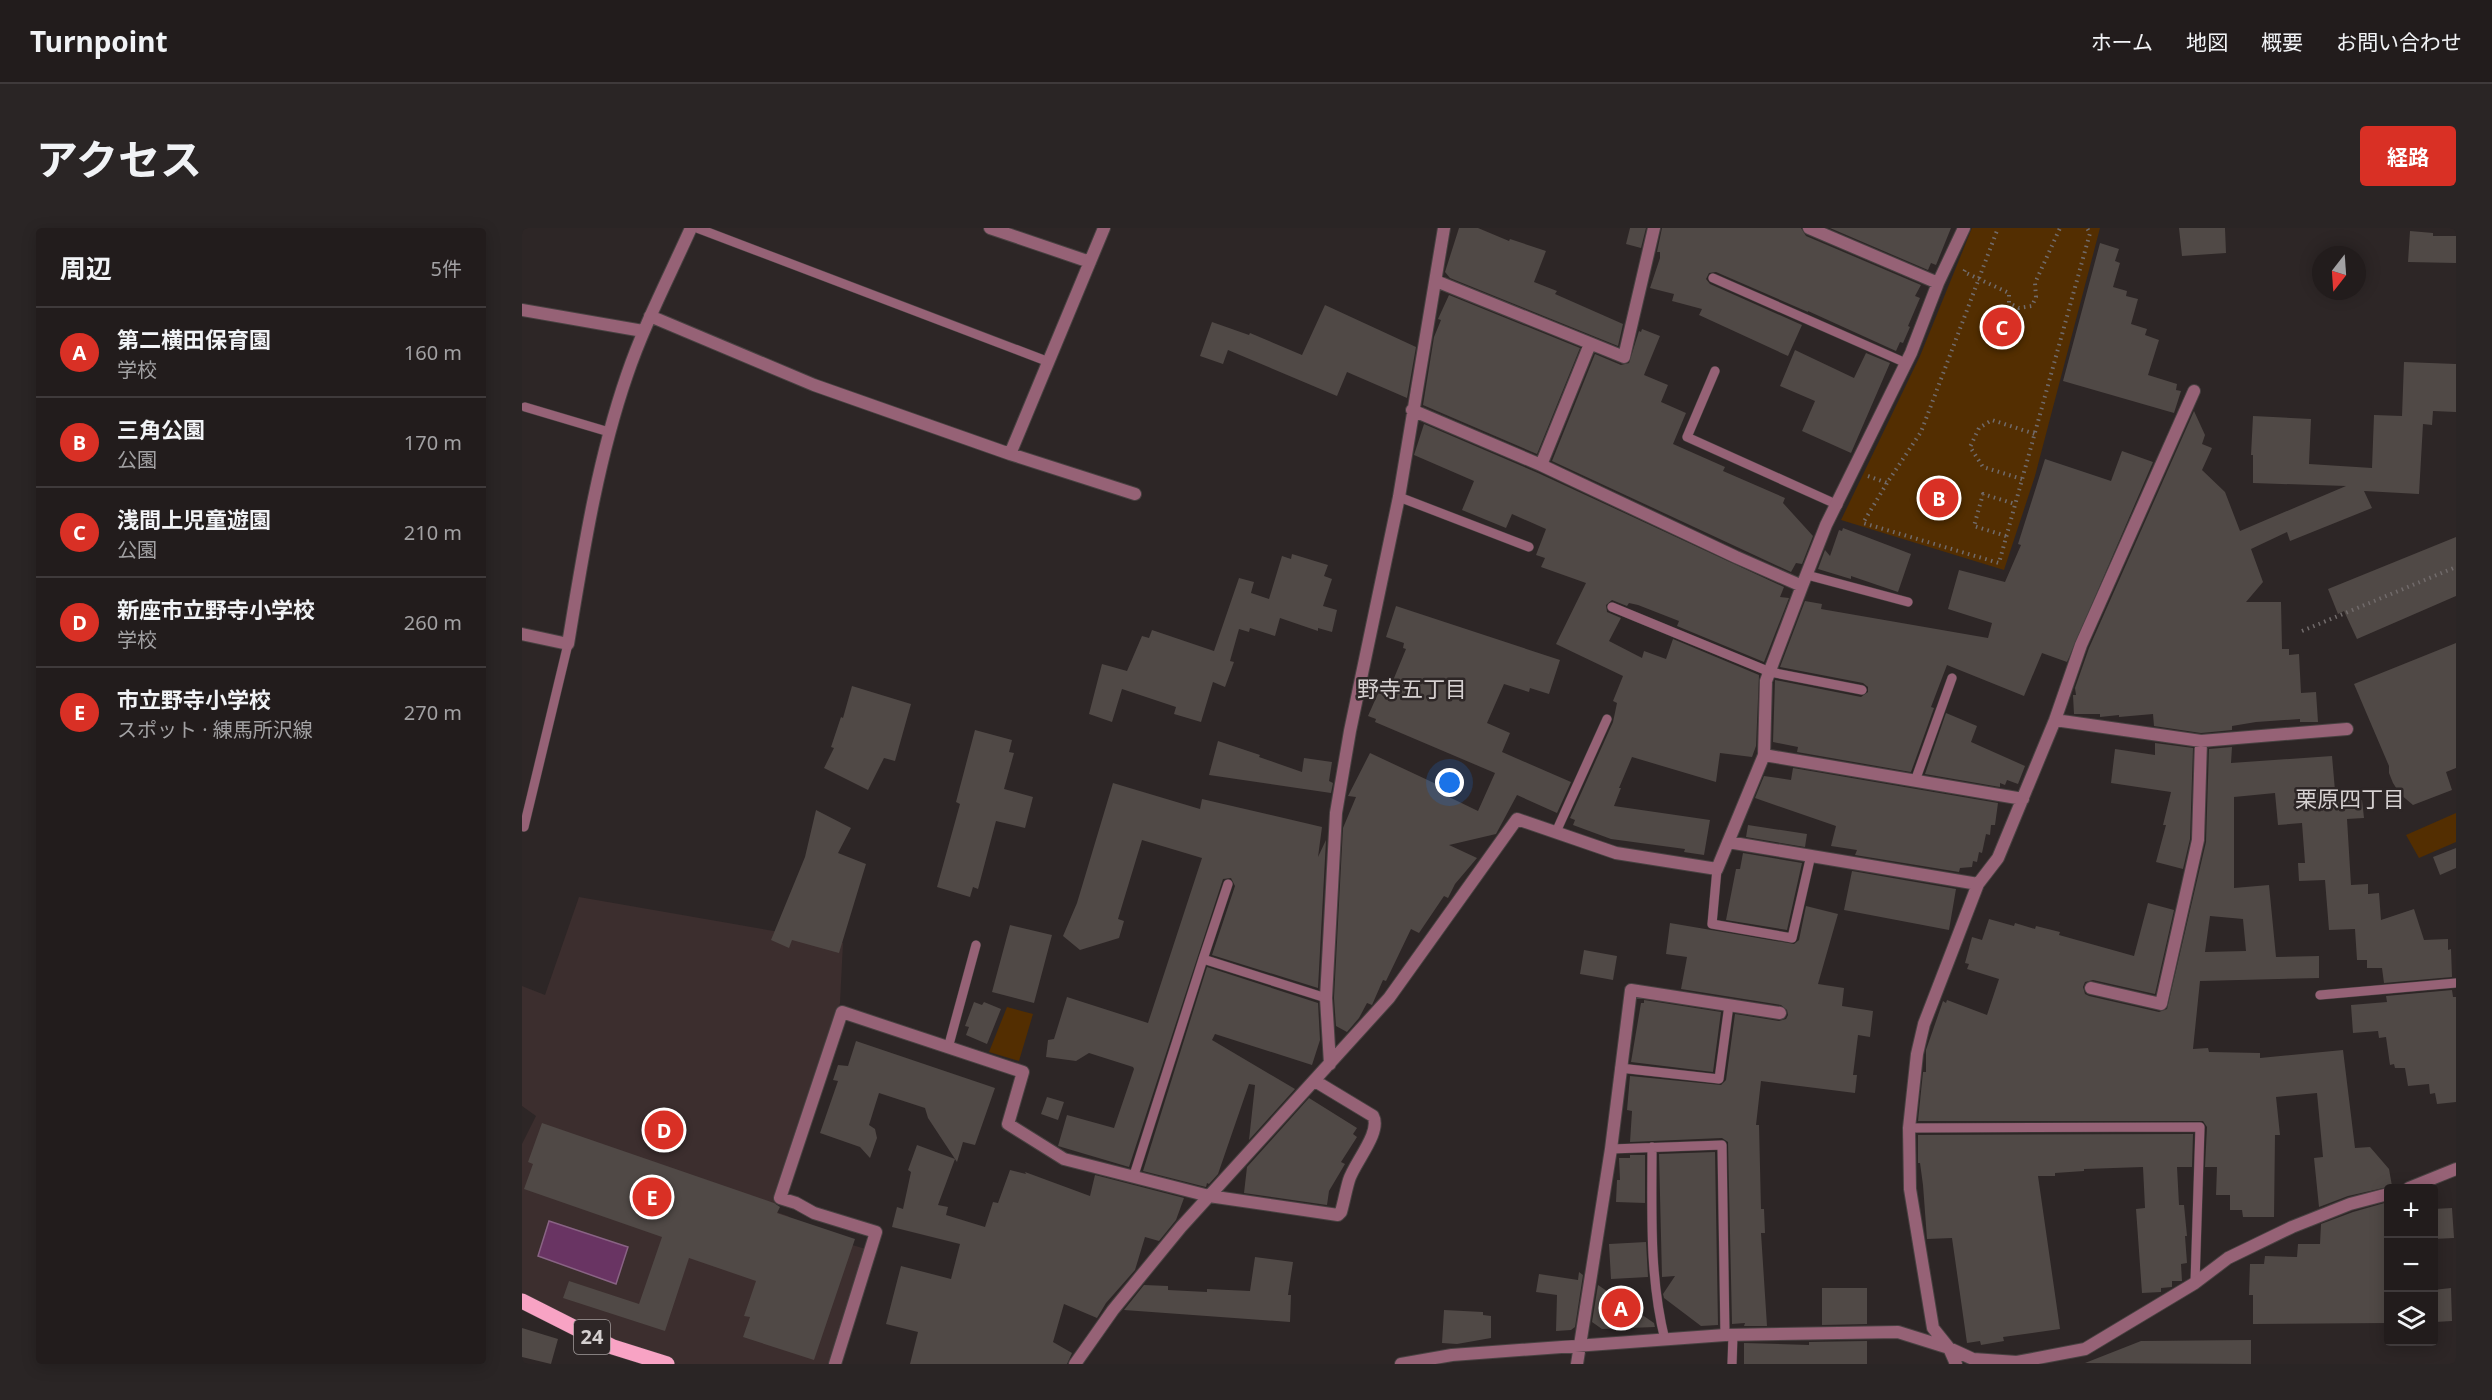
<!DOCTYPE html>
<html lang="ja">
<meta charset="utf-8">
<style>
body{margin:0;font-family:"Noto Sans","Noto Sans JP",sans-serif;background:#2a2525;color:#f1f3f6}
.controls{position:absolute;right:18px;bottom:18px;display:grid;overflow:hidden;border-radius:6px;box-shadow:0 3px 15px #0003}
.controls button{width:54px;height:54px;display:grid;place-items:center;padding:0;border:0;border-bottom:2px solid #3f3a3b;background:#221c1c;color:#f1f3f6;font:30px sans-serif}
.compass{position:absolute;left:1790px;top:18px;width:54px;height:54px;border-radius:50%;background:#221c1c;box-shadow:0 3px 15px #0003;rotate:197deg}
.you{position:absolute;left:928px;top:555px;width:21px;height:21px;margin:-15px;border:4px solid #fff;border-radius:50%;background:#1a73e8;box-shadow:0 0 0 9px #1a73e833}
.badge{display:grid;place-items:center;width:39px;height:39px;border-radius:50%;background:#d93025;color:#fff;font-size:20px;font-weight:700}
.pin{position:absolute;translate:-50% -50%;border:3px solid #fff;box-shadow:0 2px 6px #0006}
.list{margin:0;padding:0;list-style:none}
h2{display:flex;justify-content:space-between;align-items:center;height:78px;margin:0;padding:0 24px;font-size:26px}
h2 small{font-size:20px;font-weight:400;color:#a2a1a3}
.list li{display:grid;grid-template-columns:39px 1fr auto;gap:18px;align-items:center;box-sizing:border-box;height:90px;padding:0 24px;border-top:2px solid #3f3a3b}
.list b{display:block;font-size:22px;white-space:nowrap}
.list p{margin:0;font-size:20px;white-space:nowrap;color:#a2a1a3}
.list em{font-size:20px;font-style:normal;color:#a2a1a3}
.icon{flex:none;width:33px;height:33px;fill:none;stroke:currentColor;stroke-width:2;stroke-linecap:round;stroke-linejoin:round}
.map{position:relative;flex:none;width:1934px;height:1136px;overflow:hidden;border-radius:6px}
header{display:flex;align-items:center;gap:36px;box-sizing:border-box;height:84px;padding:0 30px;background:#221c1c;border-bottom:2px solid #3f3a3b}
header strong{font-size:28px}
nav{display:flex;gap:33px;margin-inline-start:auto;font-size:21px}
.intro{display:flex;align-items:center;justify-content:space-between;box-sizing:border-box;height:144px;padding:0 36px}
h1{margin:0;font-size:42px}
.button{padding:15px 27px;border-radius:6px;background:#d93025;color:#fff;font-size:21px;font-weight:700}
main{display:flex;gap:36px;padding:0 36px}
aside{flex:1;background:#221c1c;border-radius:6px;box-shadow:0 3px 15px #0003}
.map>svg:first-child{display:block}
.built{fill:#3c2e2e}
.green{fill:#532e01}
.water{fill:#693463;stroke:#896384;stroke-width:1.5}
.building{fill:#504946;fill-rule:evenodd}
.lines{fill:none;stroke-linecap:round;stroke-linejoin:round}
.service-casing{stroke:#484141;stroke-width:10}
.minor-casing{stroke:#484141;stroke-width:14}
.primary-casing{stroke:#484141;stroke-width:16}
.path{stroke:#716b6b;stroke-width:4;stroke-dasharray:1.5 4.5;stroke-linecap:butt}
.service{stroke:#966276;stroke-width:9}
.minor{stroke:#966276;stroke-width:12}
.primary{stroke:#f8a3c4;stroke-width:15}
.labels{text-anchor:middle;stroke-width:5;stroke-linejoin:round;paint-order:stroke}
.shield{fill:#2d2626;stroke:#a39d9d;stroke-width:1.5}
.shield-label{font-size:20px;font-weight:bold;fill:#d5d0d0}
.neighbourhood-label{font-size:22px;fill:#d5d0d0;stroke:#2d2626}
</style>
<header>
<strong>Turnpoint</strong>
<nav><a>ホーム</a><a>地図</a><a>概要</a><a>お問い合わせ</a></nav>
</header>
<div class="intro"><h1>アクセス</h1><a class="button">経路</a></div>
<main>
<aside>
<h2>周辺<small>5件</small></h2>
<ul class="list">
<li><span class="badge">A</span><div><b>第二横田保育園</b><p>学校</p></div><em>160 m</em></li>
<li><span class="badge">B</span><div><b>三角公園</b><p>公園</p></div><em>170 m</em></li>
<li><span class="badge">C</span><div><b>浅間上児童遊園</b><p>公園</p></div><em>210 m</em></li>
<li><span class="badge">D</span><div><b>新座市立野寺小学校</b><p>学校</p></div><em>260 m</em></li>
<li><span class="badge">E</span><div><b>市立野寺小学校</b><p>スポット · 練馬所沢線</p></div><em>270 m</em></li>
</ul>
</aside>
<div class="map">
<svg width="1934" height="1136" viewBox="0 0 1934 1136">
<rect width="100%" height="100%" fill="#2d2626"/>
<!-- built -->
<path class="built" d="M57 669 321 715 318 775 252 983 266 988 280 1002 347 1022 309 1136H145L0 1071V916L14 888 0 878V758L23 767Z"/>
<!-- green -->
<path class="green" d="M1450 0H1578L1513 248 1482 342 1319 292 1398 128Z
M1934 585V614L1897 630 1884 607Z
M485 779 511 786 497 833 467 824Z"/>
<!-- water -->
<path class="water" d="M27 993 106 1019 94 1056 16 1028Z"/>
<!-- building -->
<path class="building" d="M937 0H956L987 13 988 11 1024 23 1012 54 1035 63 1033 66 1101 96 1096 118 928 50 923 44Z
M1108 0H1124L1119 20 1104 16Z
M1140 0H1279L1284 8 1399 57 1393 68 1398 70 1386 98 1388 99 1381 115 1378 114 1374 123 1286 83V84L1194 44 1187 45 1184 51 1188 56 1280 97 1266 128 1177 87 1180 81 1150 73 1152 66 1128 60 1138 30V24H1135Z
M1308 0H1429L1414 37 1409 35 1406 42Z
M1657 0H1703L1704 25 1660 28Z
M1888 3 1911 5V8H1934V35L1886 34Z
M1578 15 1597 21 1593 33 1598 35 1591 59 1605 63 1604 68 1616 71 1609 96 1625 101 1623 107 1637 112 1626 147 1655 156 1654 162 1659 163 1652 185 1541 153Z
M927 67 1058 120 1015 226 901 177 912 109 919 92 916 91Z
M803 77 894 119 885 170 825 144 815 168 706 122 701 136 678 128 690 94 727 107 728 105 780 127Z
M1120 101 1138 108 1122 147 1146 157 1139 174 1164 185 1151 216 1203 239 1201 243 1263 270 1261 275 1291 308 1280 336 1274 335 1269 344 1030 233 1073 126 1099 137 1107 135 1117 103 1119 104Z
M1273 122 1332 150 1344 125 1368 135 1329 225 1280 203 1293 173 1258 158Z
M1882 134 1934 136V184L1911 183 1910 197 1901 196 1897 266 1842 263 1850 280 1768 313 1765 304 1729 321 1741 354 1724 374H1759L1760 421H1767V427L1777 426 1779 465 1794 464 1796 494H1778V491L1734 494 1710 498V502L1679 505 1632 498 1631 486 1597 489V487L1578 489V486H1552L1551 467H1554L1553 460 1567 420 1672 183 1683 207 1680 216 1690 220 1680 242 1703 264 1718 303 1824 258 1731 255V227H1729L1731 188 1789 191 1787 236 1850 240 1852 187 1880 188Z
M902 196 1016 245 1262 359 1258 369 1267 370 1242 434 1155 398 1157 393 1116 377 1107 375 1105 378 1090 372 1084 377 1085 384 1099 390 1087 413 1120 430 1122 423 1144 431 1151 411 1237 447 1234 518 1230 529 1198 525 1194 554 1110 529 1097 560H1099L1092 578 1188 592 1182 627 1162 624 1163 621 1089 611 1051 597 1053 592 1048 590 1091 494 1095 475 1091 473 1101 448 1034 416 1064 355 1019 339 1023 330 1014 327 1024 301 990 286 984 300 940 282 952 253 892 227Z
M1600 223 1631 234 1545 434 1520 425 1502 468 1425 437 1409 479 1412 480 1389 544 1275 524 1276 519 1251 514 1253 452 1339 469 1346 464V459L1341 455 1258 439 1283 373 1300 376 1299 381 1466 410 1470 395 1426 381 1437 342 1483 354 1499 317 1496 316 1523 231 1589 253Z
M1321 300 1389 326 1376 364 1329 348V351L1296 341 1303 322 1308 328 1317 302 1320 303Z
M1934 309V368L1835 411 1822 383 1816 386 1806 361Z
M770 326 806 337 802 348 810 351 801 378 815 382 810 404 796 400V403L758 390 753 408 728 400 727 404 717 401 708 433 712 434 703 459 691 454 679 494 652 486 654 479 600 461 590 494 567 486 580 436 605 443 620 408 627 410 630 402 692 423 717 350 732 354 729 365 747 371 760 328 769 331Z
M874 378 1038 432 1027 466 1008 460 1007 464 982 456 965 495 988 505 980 524 1049 554 1035 585 995 567 974 606 927 617 955 630 933 656 926 670 922 668 897 705 889 701 864 753 861 752 850 777 845 775 837 790 825 804 814 798 812 770 821 600 834 569 826 568 848 525 927 562 925 568 956 583 973 545 853 494 854 491 846 488 862 452 870 455 884 421 881 420 882 415 864 409Z
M1934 415V540L1924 544 1930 562 1891 577 1878 566 1871 555 1867 545V538L1832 456Z
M330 458 389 476 373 533 362 530 346 562 302 540 312 520 309 519 319 489 321 490Z
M1424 485 1455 498 1449 514 1503 538 1496 556 1485 552 1483 557 1478 555V559L1403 546Z
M453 502 490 512 487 524 492 525 482 561 511 569 503 600 474 593 456 661 451 659 448 669 415 659 438 576 434 574Z
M696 513 738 527 737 529 780 544 782 530 810 534 807 553 811 555 809 565 687 547Z
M1633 515 1671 520 1668 611 1661 641 1634 634 1644 597H1641L1649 564 1589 555 1593 521 1633 527Z
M1710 519 1709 535 1810 528 1814 574 1840 572 1842 590 1825 591 1829 657 1846 656V666L1857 665 1859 692 1892 681 1902 712 1926 711V722L1929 721 1930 749 1862 755 1860 740H1845V732H1835L1833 701 1807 702 1803 652 1777 653 1776 635H1783L1780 595 1756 597 1753 565 1712 569V660L1747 657 1754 729 1797 728V750L1678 753 1671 821 1686 820 1687 824 1738 825V830L1821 822 1833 920 1848 919 1867 941 1870 958 1826 968 1797 979 1792 930 1801 929 1795 865 1754 869 1758 907H1753L1752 989H1721L1720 982H1708V967H1694L1695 939H1683L1685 899 1681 893H1396L1401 844H1404V822L1421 773 1424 775 1425 772 1465 787 1477 751 1445 741 1447 736 1443 735 1450 709 1460 712 1467 691 1492 698 1493 695 1513 701 1514 698 1538 704 1537 707 1612 728 1626 675 1652 682 1633 766 1571 752 1563 754 1561 759 1563 766 1567 768 1637 784 1645 781 1684 614 1687 521ZM1688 688 1721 691 1724 723 1683 724Z
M1271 540 1476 575 1473 597H1469L1468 607 1464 606 1460 625 1457 624 1455 634 1451 633 1450 639 1438 640 1437 644 1333 627 1335 622 1309 618 1314 598 1233 570 1242 548 1269 552Z
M591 555 678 581 680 571 800 599 796 629 804 612 796 760 690 727 713 658 709 650 701 651 607 939 536 918 545 887 592 900 612 841 611 839 567 825 554 833 524 829 526 812 532 811 545 769 626 795 680 630 620 612 596 691 602 693 597 710 558 722 541 708 555 675Z
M294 582 329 600 316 625 344 636 317 725 270 712 267 720 249 712 283 629Z
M1226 597 1285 606 1283 619 1224 609Z
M1934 620V640L1918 647 1911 629Z
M1221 625 1280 635 1265 702 1204 692 1214 641H1218Z
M1330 643 1434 661 1427 702 1322 682Z
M1284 678 1316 686 1296 756 1322 760 1320 778 1351 783 1348 809 1336 807 1331 847H1335L1333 865 1239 853 1234 897H1237L1239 981H1242L1243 1005H1239L1245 1098H1222L1223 1095 1210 1096 1206 914 1200 910 1108 914 1110 883 1105 882 1108 848 1199 857 1204 852 1213 786 1257 793 1264 791 1266 787 1265 782 1259 777 1159 761 1165 729 1144 726 1148 695 1272 716 1277 712Z
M488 697 530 707 512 775 470 764Z
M1062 722 1095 728 1091 752 1058 746Z
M685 739 796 775 798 812 790 837 693 806 690 812 773 861 727 912 733 857 727 856 696 946 687 956 685 955 684 959 621 943Z
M1930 762 1931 769H1934V874L1915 876 1913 865 1908 866 1907 856 1886 858 1883 840H1873L1872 836 1868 837 1864 809 1857 810 1856 803 1831 805 1829 777 1865 774 1864 768Z
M1122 772 1199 784 1191 844 1109 834 1119 775H1122Z
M452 774 460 777 462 774 479 781 465 816 444 807 447 799 443 798Z
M334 813 473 860 453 917 441 914 435 934 433 931 416 977 426 979 424 987 463 999 471 974 476 975 488 942 504 946 503 944 568 968 573 947 662 970 654 992 637 1013 623 1009 613 1042 584 1075 575 1090 542 1076 531 1114 550 1125 545 1136H388L396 1104 364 1096 379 1038 429 1051 438 1016 370 999 375 979 381 981 389 944 386 942 395 917 433 931 406 890 403 880 357 865 347 897 353 901 355 910 348 930 338 919 298 905 316 853 311 852 316 837 326 838Z
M525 869 542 874 536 892 519 886Z
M787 870 835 900 831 906 835 909 819 934 823 936 807 963 805 977 722 965 725 939Z
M20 895 252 975 258 979 255 985 333 1011 292 1132 221 1109 228 1089 222 1088 234 1053 167 1030 143 1103 41 1070 47 1053 117 1076 140 1009 2 961 11 936 6 934Z
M1671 906 1670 939H1655L1657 977H1662L1665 1008H1663L1665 1035 1659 1036 1660 1053H1650V1059L1639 1060V1064L1620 1065 1614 981 1623 980 1621 939 1562 941V943L1533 945V948H1516L1538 1101 1481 1109 1482 1113 1459 1117 1458 1113 1445 1115 1430 1010 1405 1011 1401 957 1398 935H1396V907Z
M1193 924 1196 1097 1179 1098 1142 1070 1141 1066 1153 1048 1140 1049 1137 926Z
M1108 927H1123V975L1094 974 1095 952H1098L1097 930H1108Z
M1866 974V1095L1731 1096V1067H1727L1728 1036H1742L1743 1028 1775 1029 1776 1016H1798L1799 996 1831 984Z
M1930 980 1932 1010 1911 1011V981Z
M1124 1014 1126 1049 1089 1051 1087 1016Z
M733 1029 771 1034 766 1067H769L768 1094 602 1082 622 1057 646 1058V1062L685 1064V1061L728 1063Z
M1057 1044 1061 1047 1053 1099 1049 1102 1034 1103 1035 1067 1014 1064 1017 1046 1056 1052Z
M1076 1057 1132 1095 1133 1099 1080 1101 1070 1094Z
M1300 1060H1345V1096L1300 1097Z
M1929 1060 1930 1093 1913 1094 1911 1062Z
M922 1082 961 1084V1087L969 1088V1110L935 1116 920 1115Z
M0 1100 36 1111 29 1136 0 1129Z
M1729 1112V1136L1563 1135 1619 1113Z
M1345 1113V1136H1222V1115L1287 1117V1114Z"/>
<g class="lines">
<!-- service casing -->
<g class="service-casing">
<path id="service" d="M175 0 527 134
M1191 50 1384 135
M1193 143 1165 209 1316 277
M3 179 87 204
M877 269 1007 319
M1285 347 1386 374
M1090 379 1248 444 1340 462
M1393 553 1430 450
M2 599 46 416
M1034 604 1085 491
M1195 641 1190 696 1270 710 1289 627
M681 731 706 656
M1798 767 1934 755
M426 820 454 717
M1098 840 1197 851 1207 777
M1387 900 1678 899 1673 1055
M1130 919C1130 984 1127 1048 1143 1112
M1089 921 1200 917 1203 1107
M612 947 681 731 804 770
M1210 1136 1211 1107"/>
</g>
<!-- minor casing -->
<g class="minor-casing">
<path id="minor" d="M468 0 568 34
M1287 0 1416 55
M914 53 1102 129 1132 0
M0 82 121 103
M128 88 292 157 488 226 582 0
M890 182 1019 237 1214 329 1280 358
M488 226 613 266
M1019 237 1068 116
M0 406 46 416C61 326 75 234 105 147 122 97 147 49 169 0
M1533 492 1679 513 1825 501
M1242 527 1501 571
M1206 614 1456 656
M1569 760 1639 776 1676 612 1679 513
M808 836 804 770 814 585 828 503 877 269 922 0
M1887 960 1934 941
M313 1136 354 1004 292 985 274 975 258 970 320 784 501 844 486 896 542 931 687 968 816 987 819 984C822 973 824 962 827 952 832 935 860 904 851 888L793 853
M553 1136 591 1082 659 999 867 770 995 591 1094 625 1195 641 1242 527 1244 453 1280 358 1304 297 1389 125 1416 55 1442 0
M879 1136 930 1127 1203 1107 1376 1104 1427 1120 1451 1131 1495 1134 1563 1121 1673 1055 1706 1030 1770 999 1828 976 1866 966
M1055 1136 1089 921 1109 762 1258 785
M1434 1136 1427 1120 1411 1100 1388 961 1387 900 1395 826 1402 796 1456 656 1476 630 1533 492 1559 417 1672 163"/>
</g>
<!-- primary casing -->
<g class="primary-casing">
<path id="primary" d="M0 1073 91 1119 145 1136"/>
</g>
<!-- path -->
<path class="path" d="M1443 42 1442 44 1487 65V75L1497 80 1510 78 1514 69 1513 55 1538 0
M1346 248 1365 255 1399 204 1476 0
M1500 251 1461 239 1448 219 1457 200 1470 192 1513 206
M1365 255 1341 295 1477 335 1568 5 1565 0
M1484 308 1452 298 1461 266 1493 276
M1780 403 1934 339"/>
<!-- service -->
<use href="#service" class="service"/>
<!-- minor -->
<use href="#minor" class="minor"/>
<!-- primary -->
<use href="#primary" class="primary"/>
</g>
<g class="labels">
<!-- shield labels -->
<rect class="shield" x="52" y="1092" width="36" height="34" rx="4.5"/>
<g class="shield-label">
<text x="70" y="1116">24</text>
</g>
<!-- neighbourhood labels -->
<g class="neighbourhood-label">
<text x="890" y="469">野寺五丁目</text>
<text x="1828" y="579">栗原四丁目</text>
</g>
</g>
</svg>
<div class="controls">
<button>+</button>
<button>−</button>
<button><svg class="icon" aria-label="layers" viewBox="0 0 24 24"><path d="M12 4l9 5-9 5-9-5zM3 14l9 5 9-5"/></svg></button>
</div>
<svg class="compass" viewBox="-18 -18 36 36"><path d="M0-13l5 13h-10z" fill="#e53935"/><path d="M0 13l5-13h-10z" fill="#a2a1a3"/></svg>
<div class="you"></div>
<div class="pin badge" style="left:1099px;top:1080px">A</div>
<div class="pin badge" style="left:1417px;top:270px">B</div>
<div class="pin badge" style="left:1480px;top:99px">C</div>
<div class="pin badge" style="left:142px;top:902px">D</div>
<div class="pin badge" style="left:130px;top:969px">E</div>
</div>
</main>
